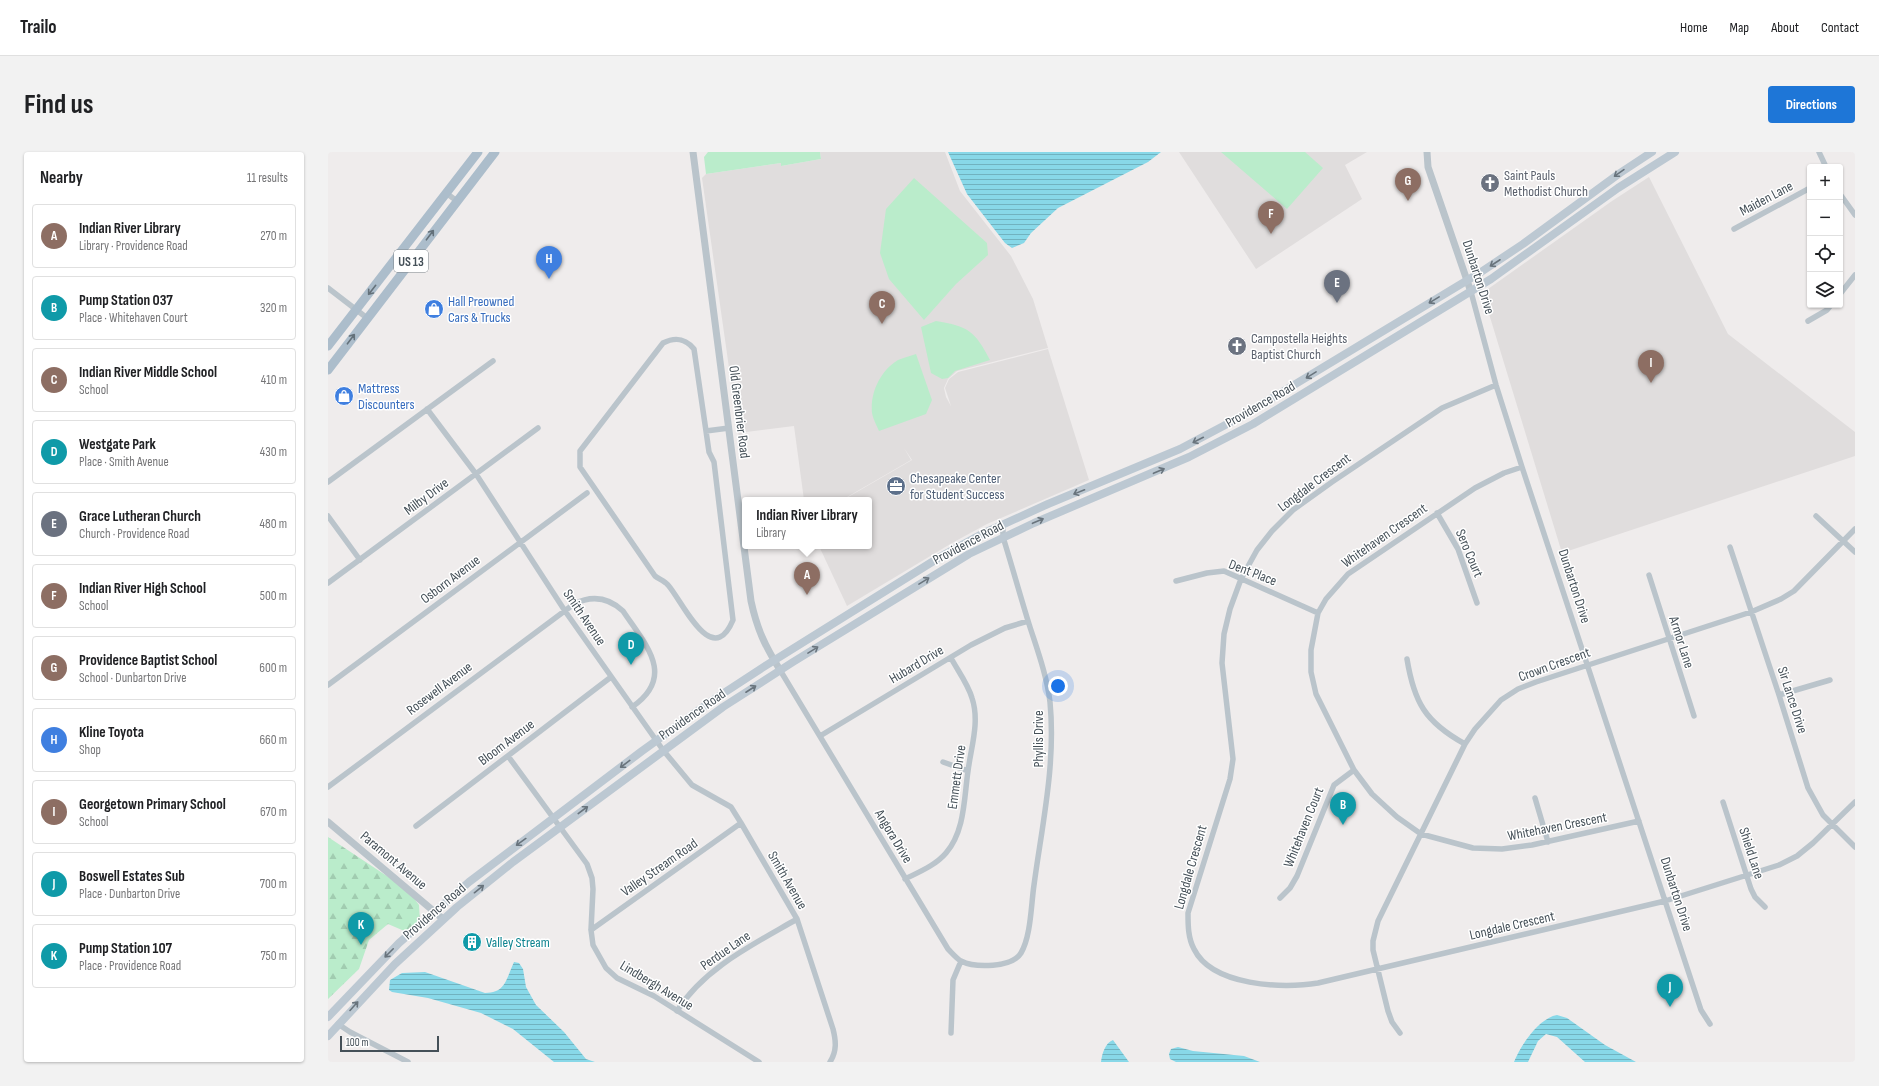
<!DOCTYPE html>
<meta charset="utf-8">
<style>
body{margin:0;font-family:"Sofia Sans Condensed",sans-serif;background:#f2f2f2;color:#202124}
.controls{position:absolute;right:12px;top:12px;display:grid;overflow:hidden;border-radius:4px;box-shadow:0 1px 3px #0004}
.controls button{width:36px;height:36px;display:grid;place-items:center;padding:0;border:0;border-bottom:1px solid #e0e0e0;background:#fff;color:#202124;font:20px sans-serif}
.scale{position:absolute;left:12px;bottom:10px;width:99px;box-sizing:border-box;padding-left:4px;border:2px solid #455058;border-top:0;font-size:11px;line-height:14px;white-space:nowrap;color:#455058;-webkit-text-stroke:3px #fff;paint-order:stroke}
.you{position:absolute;left:730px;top:534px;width:14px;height:14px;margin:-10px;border:3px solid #fff;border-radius:50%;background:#1a73e8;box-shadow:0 0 0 6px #1a73e833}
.badge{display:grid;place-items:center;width:26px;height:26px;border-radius:50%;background:#1e76d7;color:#fff;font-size:13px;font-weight:700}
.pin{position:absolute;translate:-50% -33px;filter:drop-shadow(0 1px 2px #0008)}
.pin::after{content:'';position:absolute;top:21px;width:14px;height:12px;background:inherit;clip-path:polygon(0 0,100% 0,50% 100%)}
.popup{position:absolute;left:414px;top:345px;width:130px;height:52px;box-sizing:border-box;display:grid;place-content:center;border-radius:4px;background:#fff;filter:drop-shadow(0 1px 3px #0005);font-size:13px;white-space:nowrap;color:#757577}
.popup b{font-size:15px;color:#202124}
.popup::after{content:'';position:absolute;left:50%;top:100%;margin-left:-8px;border:8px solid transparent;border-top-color:#fff}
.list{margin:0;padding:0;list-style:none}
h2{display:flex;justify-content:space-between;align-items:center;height:52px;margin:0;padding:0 16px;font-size:17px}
h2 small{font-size:13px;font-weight:400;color:#757577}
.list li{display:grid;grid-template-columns:26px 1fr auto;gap:12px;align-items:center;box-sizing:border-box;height:64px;margin:0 8px 8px;padding:0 8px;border:1px solid #e0e0e0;border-radius:4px}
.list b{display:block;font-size:15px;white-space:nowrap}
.list p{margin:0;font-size:13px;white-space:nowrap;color:#757577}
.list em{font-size:13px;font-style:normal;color:#757577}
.icon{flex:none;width:22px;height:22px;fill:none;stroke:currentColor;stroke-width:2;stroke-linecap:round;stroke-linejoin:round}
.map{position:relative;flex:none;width:1527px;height:910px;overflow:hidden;border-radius:4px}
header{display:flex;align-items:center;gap:24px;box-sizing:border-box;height:56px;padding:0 20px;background:#fff;border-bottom:1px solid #e0e0e0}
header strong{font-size:19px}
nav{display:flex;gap:22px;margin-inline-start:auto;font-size:14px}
.intro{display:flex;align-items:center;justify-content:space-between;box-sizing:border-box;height:96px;padding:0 24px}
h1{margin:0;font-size:28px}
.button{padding:10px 18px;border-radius:4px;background:#1e76d7;color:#fff;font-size:14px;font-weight:700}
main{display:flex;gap:24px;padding:0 24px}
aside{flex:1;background:#fff;border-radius:4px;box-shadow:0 1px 3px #0004}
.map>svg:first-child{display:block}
.education{fill:#e0dddd}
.green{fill:#baeccb}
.forest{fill:url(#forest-firs)}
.water{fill:url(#water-rules)}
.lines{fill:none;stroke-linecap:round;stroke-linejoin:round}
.minor{stroke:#bac4cb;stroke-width:5.5}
.tertiary{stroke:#bac4cb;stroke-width:7}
.secondary{stroke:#bcc8d2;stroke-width:8}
.primary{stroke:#acbdcb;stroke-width:9}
.oneway{stroke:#69747d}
.oneway2{stroke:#64717a}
.labels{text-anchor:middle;stroke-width:3;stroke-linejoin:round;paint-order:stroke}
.shield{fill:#fff;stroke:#7d848a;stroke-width:1}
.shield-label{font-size:13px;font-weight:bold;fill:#455058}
.worship-label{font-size:14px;fill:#5b616d;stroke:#fff;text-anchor:start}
.street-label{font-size:14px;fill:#455058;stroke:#fff}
.shop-label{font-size:14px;fill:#366cbe;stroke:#fff;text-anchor:start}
.service-label{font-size:14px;fill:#4e5e75;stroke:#fff;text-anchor:start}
.culture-label{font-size:14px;fill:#0d838f;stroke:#fff;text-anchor:start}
</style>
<header>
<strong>Trailo</strong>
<nav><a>Home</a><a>Map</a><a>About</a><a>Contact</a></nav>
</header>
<div class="intro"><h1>Find us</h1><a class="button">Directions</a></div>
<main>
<aside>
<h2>Nearby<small>11 results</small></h2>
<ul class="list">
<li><span class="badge" style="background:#8d6e63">A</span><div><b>Indian River Library</b><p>Library · Providence Road</p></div><em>270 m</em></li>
<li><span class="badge" style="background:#0f9aa8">B</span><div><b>Pump Station 037</b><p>Place · Whitehaven Court</p></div><em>320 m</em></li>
<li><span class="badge" style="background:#8d6e63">C</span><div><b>Indian River Middle School</b><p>School</p></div><em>410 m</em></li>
<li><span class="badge" style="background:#0f9aa8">D</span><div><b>Westgate Park</b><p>Place · Smith Avenue</p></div><em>430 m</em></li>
<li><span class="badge" style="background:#6b7280">E</span><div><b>Grace Lutheran Church</b><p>Church · Providence Road</p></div><em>480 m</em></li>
<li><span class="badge" style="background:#8d6e63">F</span><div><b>Indian River High School</b><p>School</p></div><em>500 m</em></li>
<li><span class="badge" style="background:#8d6e63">G</span><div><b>Providence Baptist School</b><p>School · Dunbarton Drive</p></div><em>600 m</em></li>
<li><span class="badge" style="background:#3f7fe0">H</span><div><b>Kline Toyota</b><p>Shop</p></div><em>660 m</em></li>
<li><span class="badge" style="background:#8d6e63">I</span><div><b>Georgetown Primary School</b><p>School</p></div><em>670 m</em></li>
<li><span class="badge" style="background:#0f9aa8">J</span><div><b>Boswell Estates Sub</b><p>Place · Dunbarton Drive</p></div><em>700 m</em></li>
<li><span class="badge" style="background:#0f9aa8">K</span><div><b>Pump Station 107</b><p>Place · Providence Road</p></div><em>750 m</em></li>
</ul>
</aside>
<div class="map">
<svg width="1527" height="910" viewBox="0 0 1527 910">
<defs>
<pattern id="forest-firs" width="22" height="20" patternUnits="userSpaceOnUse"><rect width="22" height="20" fill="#baeccb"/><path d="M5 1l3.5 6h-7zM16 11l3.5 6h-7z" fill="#a1ccb0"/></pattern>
<pattern id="water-rules" width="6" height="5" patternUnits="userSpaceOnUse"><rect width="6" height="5" fill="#88d8e8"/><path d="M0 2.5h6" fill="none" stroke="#71b2bf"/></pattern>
</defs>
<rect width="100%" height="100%" fill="#efecec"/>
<!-- education -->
<path class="education" d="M492 0H617L632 39 683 104 705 147 720 196 629 219 620 227 616 236 618 245 623 254 617 236 621 227 630 220 720 197 761 328 659 372 624 391 519 454 491 394H541V348H515L584 308 576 296 583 308 514 348H476L466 274 418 280 411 286 374 26 378 22 453 11V14L493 7Z
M851 0H1039L1017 13 1034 47 928 117Z
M1321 25 1400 182 1527 280V304L1234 401 1158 152 1160 137 1284 49Z"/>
<!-- green -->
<path class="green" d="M380 0H492L493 7 453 14V11L378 22 376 5Z
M893 0H977L995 16 959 57Z
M586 26 659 91 660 103 628 132 596 168 561 127 552 101 558 57Z
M608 169C640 174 647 179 662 208L627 219 620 226 614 227 603 221 593 175Z
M588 202 604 248 598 262 551 279C549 274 545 267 544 261 542 241 552 219 570 208 575 206 582 204 588 202Z"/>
<!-- forest -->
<path class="forest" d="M0 685 80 738 91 753 92 770 81 781 60 772 41 788 31 817 0 847Z"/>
<!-- water -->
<path class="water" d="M620 0H833L820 10 730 56 703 81 696 91 684 96 677 91 639 42Z
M186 810 191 811 195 817 198 835 208 853 236 880 258 907 267 910H226L185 877 153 861 100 846 64 840 61 838 62 828 74 821 97 820 157 841C178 841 178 827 186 810Z
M1229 863 1239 866 1277 893 1308 910H1257L1229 885 1218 882 1210 889 1200 910H1186C1192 894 1211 866 1229 863Z
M785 888 801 910H773C774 902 777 891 785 888Z
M850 895 865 899 916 904 932 910H848L842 907 841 902 843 897Z"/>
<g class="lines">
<!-- minor -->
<path class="minor" d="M1491 0 1498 15
M118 41 129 49
M1512 42 1527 63
M1406 77 1482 36
M0 136 39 166
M1143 140 1168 233 1194 315 1373 858 1382 872
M1512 142 1527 123
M1480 169 1499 158 1503 153
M1168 233 1114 256 1004 330 965 358 944 379 929 398 913 427 902 457 896 482 894 511 905 607 902 627 860 761C860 773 860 786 866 797 884 834 955 837 990 831L1337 749 1451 713 1469 704 1485 691 1527 650
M99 257 148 322 237 459 335 598 364 633 403 655 413 671 469 767 505 877C508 889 509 899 502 910
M378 279 366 197C357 186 347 185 335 191L252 299V315L327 424C331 427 337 429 340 433 355 450 384 518 405 468L386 310 381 300 378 279 401 276
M1194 315 1176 321 1147 336 1020 422 998 447 990 461 983 498V520L988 542 1026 618 1044 642 1069 665 1093 682 1145 696 1174 697 1204 693 1311 669
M0 330 165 209
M1109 361 1130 397 1149 451
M0 364 32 408
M1488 364 1527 400
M1402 395 1451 543 1480 636 1495 663 1527 695
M1321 423 1366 564
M848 429 879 421 896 419 990 461
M0 431 210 276
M1079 507C1086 550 1097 570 1137 592
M452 518 620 797C624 801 628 806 633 809 647 816 684 816 693 801 703 784 703 753 706 733 714 673 728 612 722 550 719 524 709 497 701 472 692 443 684 414 675 385V372
M0 533 259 341
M1451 543 1502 528
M492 584 643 493 677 476 700 469
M180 604 259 712 264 726 265 737 263 778 265 793 278 816 289 826 326 844 431 910
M615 610 640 619
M0 635 246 452C264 443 280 445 295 459 317 492 349 524 304 555
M1207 646 1220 690
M1395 650 1423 737 1427 745 1437 755
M88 674 283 525
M577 727C591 720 608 713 618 701 637 679 636 646 640 619 643 595 652 570 644 546 640 532 630 519 623 506
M952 746 962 736 969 724 1006 633 1026 618
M263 778 413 671
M349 859C376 816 426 792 469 767
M10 872 22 880 80 910
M623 881 625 828 633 809
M1072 881 1064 870 1060 859 1045 798V789L1050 769 1137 592 1147 577 1173 548 1190 537 1208 530 1423 460 1453 447 1466 439 1527 377"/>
<!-- tertiary -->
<path class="tertiary" d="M365 0 423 449C429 477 437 494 452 518
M1099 0 1100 15 1143 140
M0 670 115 767"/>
<!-- secondary -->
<path class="secondary" d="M0 865 71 791 141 730 314 599 382 550 434 516 612 405 654 382 720 352 852 297 916 263 1153 120 1195 92 1292 21 1324 0
M0 884 67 812 129 755 185 710 395 555 465 510 641 402 706 371 861 305 925 272 1163 127 1290 36 1347 0"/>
<!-- primary -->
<path class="primary" d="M0 194 150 0
M0 218 167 0"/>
</g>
<!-- one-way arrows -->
<defs><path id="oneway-shaft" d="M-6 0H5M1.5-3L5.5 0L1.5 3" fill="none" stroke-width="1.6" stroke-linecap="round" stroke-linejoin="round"/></defs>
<g class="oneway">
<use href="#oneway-shaft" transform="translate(1291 21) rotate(145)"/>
<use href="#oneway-shaft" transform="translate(1167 111) rotate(147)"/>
<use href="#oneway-shaft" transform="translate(1106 148) rotate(149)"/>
<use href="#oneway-shaft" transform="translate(983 223) rotate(148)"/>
<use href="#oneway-shaft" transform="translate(870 288) rotate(153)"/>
<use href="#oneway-shaft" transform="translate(831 319) rotate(-23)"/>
<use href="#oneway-shaft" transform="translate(751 340) rotate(158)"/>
<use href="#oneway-shaft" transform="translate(710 369) rotate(-23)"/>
<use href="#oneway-shaft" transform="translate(596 429) rotate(-32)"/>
<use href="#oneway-shaft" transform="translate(485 498) rotate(-32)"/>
<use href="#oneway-shaft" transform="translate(423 537) rotate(-33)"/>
<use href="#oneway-shaft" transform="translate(297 612) rotate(143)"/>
<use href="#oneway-shaft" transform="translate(255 658) rotate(-37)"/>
<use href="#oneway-shaft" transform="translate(193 690) rotate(144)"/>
<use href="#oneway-shaft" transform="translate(151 737) rotate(-39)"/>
<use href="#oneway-shaft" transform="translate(61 801) rotate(135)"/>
<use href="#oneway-shaft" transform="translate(26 854) rotate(-48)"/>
</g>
<g class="oneway2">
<use href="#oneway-shaft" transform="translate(102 83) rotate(-53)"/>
<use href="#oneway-shaft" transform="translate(44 138) rotate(128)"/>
<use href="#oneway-shaft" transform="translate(23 187) rotate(-53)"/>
</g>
<!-- icons -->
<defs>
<g id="church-disc" transform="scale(1)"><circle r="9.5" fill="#6b7280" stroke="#fff"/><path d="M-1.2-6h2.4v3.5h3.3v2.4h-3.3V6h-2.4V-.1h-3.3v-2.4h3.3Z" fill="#fff"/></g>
<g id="shop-disc" transform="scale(1)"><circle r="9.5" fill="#3f7fe0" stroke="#fff"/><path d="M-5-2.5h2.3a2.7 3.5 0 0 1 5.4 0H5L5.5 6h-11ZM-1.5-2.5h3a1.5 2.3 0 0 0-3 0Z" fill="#fff"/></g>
<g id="office-disc" transform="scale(1)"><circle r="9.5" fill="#5c6f8a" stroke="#fff"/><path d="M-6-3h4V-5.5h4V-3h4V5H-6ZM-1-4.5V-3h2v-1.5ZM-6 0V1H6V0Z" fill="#fff"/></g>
<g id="building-disc" transform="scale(1)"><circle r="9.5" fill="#0f9aa8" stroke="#fff"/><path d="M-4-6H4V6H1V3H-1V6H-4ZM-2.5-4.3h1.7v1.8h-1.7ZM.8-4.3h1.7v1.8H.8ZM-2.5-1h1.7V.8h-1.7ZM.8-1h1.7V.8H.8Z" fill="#fff"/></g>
</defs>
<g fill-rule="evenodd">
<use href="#church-disc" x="1162" y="31"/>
<use href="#shop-disc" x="106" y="157"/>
<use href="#church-disc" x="909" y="194"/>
<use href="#shop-disc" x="16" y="244"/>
<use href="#office-disc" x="568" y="334"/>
<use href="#building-disc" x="144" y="790"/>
</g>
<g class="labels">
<!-- shield labels -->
<rect class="shield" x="66" y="98" width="34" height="22" rx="3"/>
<g class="shield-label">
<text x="83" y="114">US 13</text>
</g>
<!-- worship labels -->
<g class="worship-label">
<text x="1176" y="28">Saint Pauls<tspan x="1176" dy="16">Methodist Church</tspan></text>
<text x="923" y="191">Campostella Heights<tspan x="923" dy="16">Baptist Church</tspan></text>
</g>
<!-- street labels -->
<g class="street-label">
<text transform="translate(1438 46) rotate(-28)" y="5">Maiden Lane</text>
<text transform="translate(1151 125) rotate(72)" y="5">Dunbarton Drive</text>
<text transform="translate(932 252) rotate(-30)" y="5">Providence Road</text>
<text transform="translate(412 260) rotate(83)" y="5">Old Greenbrier Road</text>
<text transform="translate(986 330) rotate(-37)" y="5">Longdale Crescent</text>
<text transform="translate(98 344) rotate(-37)" y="5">Milby Drive</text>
<text transform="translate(1056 383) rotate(-35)" y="5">Whitehaven Crescent</text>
<text transform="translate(640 390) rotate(-28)" y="5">Providence Road</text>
<text transform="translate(1142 401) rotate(67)" y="5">Sero Court</text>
<text transform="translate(925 420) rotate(21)" y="5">Dent Place</text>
<text transform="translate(122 427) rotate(-37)" y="5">Osborn Avenue</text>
<text transform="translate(1247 434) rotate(72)" y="5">Dunbarton Drive</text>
<text transform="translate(257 465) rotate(56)" y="5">Smith Avenue</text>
<text transform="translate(1354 490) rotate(72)" y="5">Armor Lane</text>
<text transform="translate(588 512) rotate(-31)" y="5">Hubard Drive</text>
<text transform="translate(1226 512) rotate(-20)" y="5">Crown Crescent</text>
<text transform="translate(111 536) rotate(-37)" y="5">Rosewell Avenue</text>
<text transform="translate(1465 548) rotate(72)" y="5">Sir Lance Drive</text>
<text transform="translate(364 562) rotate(-35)" y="5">Providence Road</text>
<text transform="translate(710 587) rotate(-90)" y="5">Phyllis Drive</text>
<text transform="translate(178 590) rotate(-37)" y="5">Bloom Avenue</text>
<text transform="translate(628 625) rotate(-82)" y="5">Emmett Drive</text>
<text transform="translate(1229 674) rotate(-11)" y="5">Whitehaven Crescent</text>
<text transform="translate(975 675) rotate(-68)" y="5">Whitehaven Court</text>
<text transform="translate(566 684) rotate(59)" y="5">Angora Drive</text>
<text transform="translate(1424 701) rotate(72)" y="5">Shield Lane</text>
<text transform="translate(66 708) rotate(40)" y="5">Paramont Avenue</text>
<text transform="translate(331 715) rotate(-35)" y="5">Valley Stream Road</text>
<text transform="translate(862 715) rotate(-74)" y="5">Longdale Crescent</text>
<text transform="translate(460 728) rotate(60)" y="5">Smith Avenue</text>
<text transform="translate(1349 742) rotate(72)" y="5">Dunbarton Drive</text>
<text transform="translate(106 759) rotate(-41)" y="5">Providence Road</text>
<text transform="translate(1184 773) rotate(-13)" y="5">Longdale Crescent</text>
<text transform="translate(397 798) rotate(-35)" y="5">Perdue Lane</text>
<text transform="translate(329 833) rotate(31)" y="5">Lindbergh Avenue</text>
</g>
<!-- shop labels -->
<g class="shop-label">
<text x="120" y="154">Hall Preowned<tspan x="120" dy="16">Cars &amp; Trucks</tspan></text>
<text x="30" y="241">Mattress<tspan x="30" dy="16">Discounters</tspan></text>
</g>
<!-- service labels -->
<g class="service-label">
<text x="582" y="331">Chesapeake Center<tspan x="582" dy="16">for Student Success</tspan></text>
</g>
<!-- culture labels -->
<g class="culture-label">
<text x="158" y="795">Valley Stream</text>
</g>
</g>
</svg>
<div class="controls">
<button>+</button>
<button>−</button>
<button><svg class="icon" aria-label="locate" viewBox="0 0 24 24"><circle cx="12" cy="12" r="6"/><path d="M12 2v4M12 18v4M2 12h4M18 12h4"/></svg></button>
<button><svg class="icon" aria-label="layers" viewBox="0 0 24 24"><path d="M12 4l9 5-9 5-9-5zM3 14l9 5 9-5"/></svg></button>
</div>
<div class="scale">100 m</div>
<div class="you"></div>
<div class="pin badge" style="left:479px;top:443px;background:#8d6e63">A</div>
<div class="popup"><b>Indian River Library</b>Library</div>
<div class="pin badge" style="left:1015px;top:673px;background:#0f9aa8">B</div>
<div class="pin badge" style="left:554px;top:172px;background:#8d6e63">C</div>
<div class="pin badge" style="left:303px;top:513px;background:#0f9aa8">D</div>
<div class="pin badge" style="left:1009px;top:151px;background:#6b7280">E</div>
<div class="pin badge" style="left:943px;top:82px;background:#8d6e63">F</div>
<div class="pin badge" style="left:1080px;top:49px;background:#8d6e63">G</div>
<div class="pin badge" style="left:221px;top:127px;background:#3f7fe0">H</div>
<div class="pin badge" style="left:1323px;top:231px;background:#8d6e63">I</div>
<div class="pin badge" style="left:1342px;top:855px;background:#0f9aa8">J</div>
<div class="pin badge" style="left:33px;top:793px;background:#0f9aa8">K</div>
</div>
</main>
